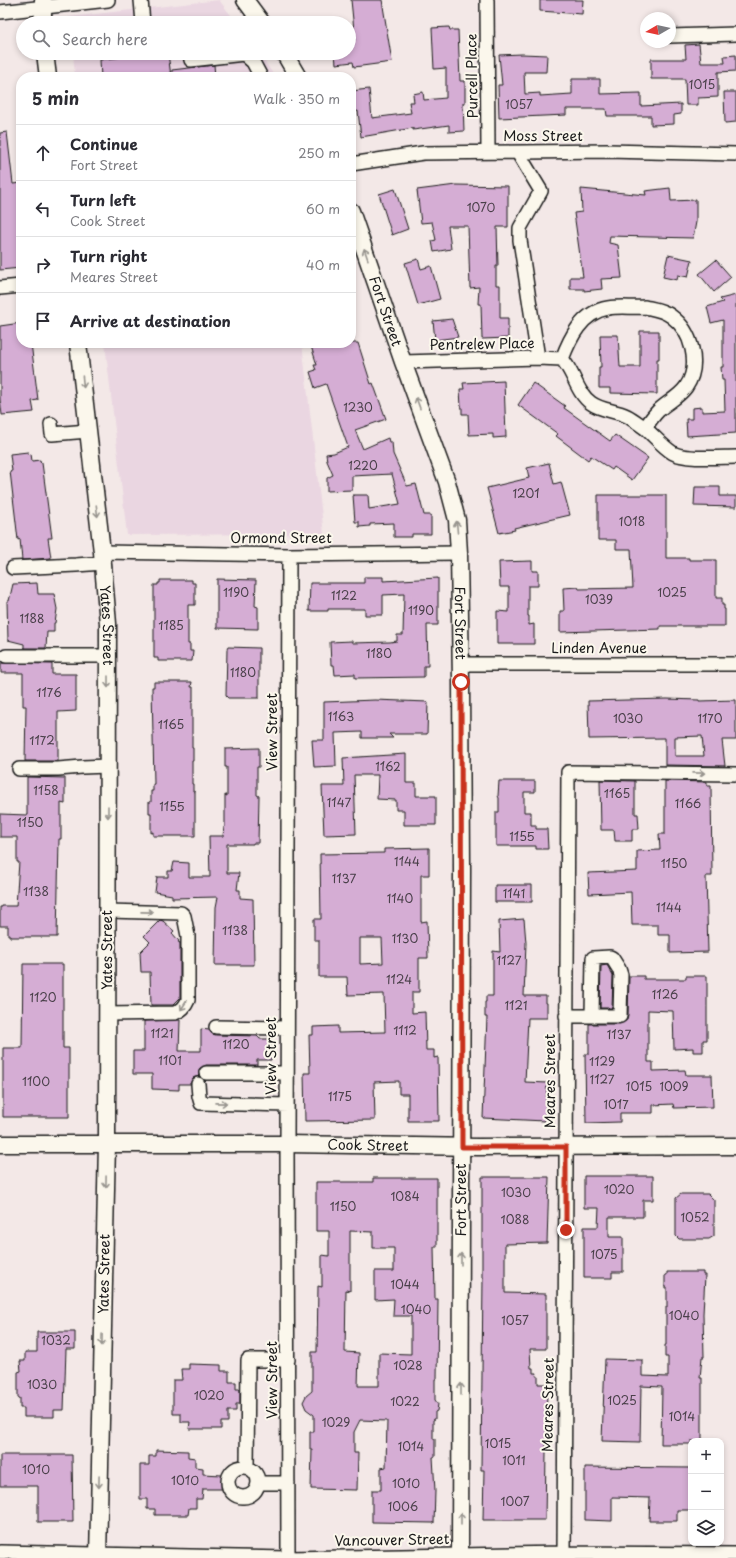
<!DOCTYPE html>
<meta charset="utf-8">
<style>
body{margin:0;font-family:"Playpen Sans",sans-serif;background:#f2f2f3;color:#2b2b33}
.controls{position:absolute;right:12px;bottom:12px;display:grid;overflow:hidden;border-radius:8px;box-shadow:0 2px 6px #0003}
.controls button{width:36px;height:36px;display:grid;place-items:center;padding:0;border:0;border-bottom:1px solid #e1e1e2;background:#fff;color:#2b2b33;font:20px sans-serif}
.compass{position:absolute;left:640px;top:12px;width:36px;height:36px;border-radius:50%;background:#fff;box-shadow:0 2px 6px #0003;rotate:261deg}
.stop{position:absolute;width:12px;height:12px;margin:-9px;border:3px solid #c8321e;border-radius:50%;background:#fff}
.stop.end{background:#c8321e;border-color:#fff;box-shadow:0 1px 4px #0008}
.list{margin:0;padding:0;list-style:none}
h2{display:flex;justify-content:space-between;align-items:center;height:52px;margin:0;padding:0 16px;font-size:17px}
h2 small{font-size:13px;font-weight:400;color:#7c7c81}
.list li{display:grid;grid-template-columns:26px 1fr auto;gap:12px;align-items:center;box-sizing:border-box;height:56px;padding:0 16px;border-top:1px solid #e1e1e2}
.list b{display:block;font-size:15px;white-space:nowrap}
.list p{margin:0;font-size:13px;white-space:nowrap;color:#7c7c81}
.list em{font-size:13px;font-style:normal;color:#7c7c81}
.icon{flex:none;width:22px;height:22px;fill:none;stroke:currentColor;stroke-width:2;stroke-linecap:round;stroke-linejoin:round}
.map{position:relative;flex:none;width:736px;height:1558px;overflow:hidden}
.search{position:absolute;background:#fff;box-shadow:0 2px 6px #0003;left:16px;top:16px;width:340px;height:44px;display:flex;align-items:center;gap:10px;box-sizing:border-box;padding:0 14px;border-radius:22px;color:#7c7c81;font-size:15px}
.panel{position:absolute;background:#fff;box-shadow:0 2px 6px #0003;left:16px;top:72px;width:340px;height:276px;border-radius:16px}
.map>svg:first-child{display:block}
.built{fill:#ead6e1}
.building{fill:#d5add4;stroke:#1c1c1c;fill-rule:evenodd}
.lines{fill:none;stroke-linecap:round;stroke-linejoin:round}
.minor-casing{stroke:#1c1c1c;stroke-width:16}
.major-casing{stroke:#1c1c1c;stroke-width:19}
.minor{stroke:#fbf7ec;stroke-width:13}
.major{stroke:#fbf7ec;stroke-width:16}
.oneway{stroke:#97948e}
.route{stroke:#c8321e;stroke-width:5}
.labels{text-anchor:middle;stroke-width:4;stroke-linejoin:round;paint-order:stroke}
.number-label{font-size:12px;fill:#4a404a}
.street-label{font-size:14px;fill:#1c1c1c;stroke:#fbf7ec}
</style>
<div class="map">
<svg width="736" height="1558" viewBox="0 0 736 1558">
<rect width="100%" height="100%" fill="#f3e8e7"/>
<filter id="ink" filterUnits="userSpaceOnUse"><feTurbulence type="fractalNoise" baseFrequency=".025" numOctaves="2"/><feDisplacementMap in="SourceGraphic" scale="8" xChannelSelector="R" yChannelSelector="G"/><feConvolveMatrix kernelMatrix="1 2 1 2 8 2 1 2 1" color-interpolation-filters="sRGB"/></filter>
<g filter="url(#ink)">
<!-- built -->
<path class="built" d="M219 0 237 23H69V17Z
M73 53H259L275 77H75Z
M105 343H302L324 534 127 535Z"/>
<!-- building -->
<path class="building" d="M351 0H382L392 62 354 67 353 62 336 64 335 53H349V41L355 40Z
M540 0H583L582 14 540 11Z
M449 27 450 30H458L460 81H465V103H463L464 131 449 132V125L413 130V128L361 137 358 111 354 112 351 91 369 89 372 118 411 113 409 102H414L413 94 423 92 424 100 446 98V68L434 69 432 28Z
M699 44 701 63H725L724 56 736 55V71L718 72V97L698 98V105H686L685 79H651V59H686L685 45Z
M122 53H168L171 77H101L100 60 123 57Z
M522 54 547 55 546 72H524L525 94 540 93V96L572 94V79H600V94L641 93V106L681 104V114L674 115V124L651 125V116H607L606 109H566V115L499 118 498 85H502L499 55Z
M214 65 215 77H172V70Z
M724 92H736V122L725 123Z
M7 132 13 184 21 183V268L0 270V133Z
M456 185 508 186V227H497L498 266H496V285H500V318H508V338L482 339 481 304H478L479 287 470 288 468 226H448L451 249 434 252 432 241 436 240 432 222 421 223 417 190Z
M670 188 671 201 696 200V222L693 238 610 236 609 243 618 245 622 278 601 279 602 289 584 291V289H570V277H583L574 213 582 212 581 189 646 195 645 191Z
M395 189 408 229 392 235 379 194Z
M668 255 692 260 688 277 678 275 677 280 663 277Z
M418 259 421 269 431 266 440 299 418 305 405 263Z
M716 260 731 277 714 292 699 274Z
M736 295V433L687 436 686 419H692V408L702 407V412L725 411 724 380H722L721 367H723V320L711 323 707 307 723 302 720 299Z
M452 319 458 337 435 340 433 321Z
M21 323V343H31L38 400 32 401 34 412 2 415 0 399V326Z
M640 331H659V359H657V394L610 393V388H599V367H601L600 335H618L620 367H640Z
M310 343H358L371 384 373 383 386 419 355 430 363 449 388 438 389 442H392L393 454 407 486 416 484 424 515H431V534H412V537H394V523L370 524V526L359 527V522H355L353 495H368L369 509 400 504 392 474 352 476V490L327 491V478L333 475 327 461 326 454 334 453 348 447 326 384 315 388 310 372 316 370 314 365H317Z
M504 381 506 437 493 438V434L469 435 468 414H462V407H461L460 389H464L463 383Z
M533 383 565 406 564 408 610 441 615 435 648 458 632 480 614 467 612 470 591 456 588 460 556 436 558 434 518 405Z
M28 452V455L31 454 32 461 40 460 41 463H42L52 538H48L51 558 22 560 20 539 18 540 10 471H12L10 454Z
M549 463 554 484 561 482 570 515 514 528 515 530 499 533 487 488 529 478 527 468Z
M695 487H720V496H736V507L694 506Z
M598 495H666V558H689V560H716V598H722V605H724V609H725V626H660V629L560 632V611H564L563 588 578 587 579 589 633 588 631 549H616V540H598Z
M532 561V571H538V586H528V616H529V625L534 624V644H497V611L509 612V587H500L499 562Z
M364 577H383V581L438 578V625H427L428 666H424V677L355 678V674L335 675 334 665H331L330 642 352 641V643L390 642 397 641V635H403L404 594 383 595V615H365V609H328V611H309L310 583H364Z
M217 579 256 580 255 606 258 607V629L217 628Z
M160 580H192V583H195V605H188V644H190V651H193L192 661H158V658H154V585H158V583H160Z
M37 583 38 594H54L57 609 55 623H54V632H47L46 648H24V644L8 640 7 601H9L13 584Z
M228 647 259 648V698H228L226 696 227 649Z
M1 663 52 664V674H76V711L58 712V761H25L26 706H23V673H1Z
M154 682H192L191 687H193V702L192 701V748H193V761H192V784H193V791L195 792V836H153V832L151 833V813H149V802H151V791H153V784H154L152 687H154Z
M667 699 699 700V701L736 700V740H722L725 766 665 765V738L589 739 588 701ZM702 736 704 756H675V737Z
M375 700 428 702 427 734H389L393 738H362V732L335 733 336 766 314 767 312 740H324V702Z
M259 748V767H257V795L259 796 258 843H253V844H227V873H239L237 890H240V898L253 899 254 965H215L216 907 218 897 172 898V895L155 892 157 877H168V871H172L174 862 189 863V877H210L209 836H223L224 827H225V795L227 796V767H225V749Z
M406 754V783H416V796H436V825H404V810H396V800L377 799 378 775H354L356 834 324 835 322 786H344L343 758Z
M27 777 65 778V804L61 803V839H59L57 937H10V935H8V926H0V907H2V906H16L19 862H17V837H0V814L27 815Z
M600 780 635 781V814H638L639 829H632V841H615L614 830H601Z
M499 781H535V792H524V812H531V825H536V829H547L548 849H536V846H496V812H499V798L498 796Z
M665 781 707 782V786H711L712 876H706L708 952 670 953V935H658V925H632L631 892 589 894 588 873 637 871V851L660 850 659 834H665Z
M429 848V875H421V922L427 921 428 958H419V992H412V1013L425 1012 426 1050H434V1058L438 1057 439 1121H408V1094H399V1081L374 1082 375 1120 305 1121 304 1073H310L309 1035H313V1027L338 1026V1033L385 1032 384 994 348 995 347 977H319V940H314V919H321L320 854 384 853V849ZM360 938H382L383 963 360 964Z
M495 885H532V902H495Z
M524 919 526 943 524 996H546V1003H547V1018H528L525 1082 547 1083 545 1121 483 1118 487 1017H485V1002H486V996H493V951L500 952 499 921Z
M160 920 163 921 174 931 172 933 179 941 178 942 180 943V998L173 1005H151L150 972H141L140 952 150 942 144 936Z
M23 964H63V1048H69V1117H3V1048H22Z
M607 965 613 976 612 1008H600L601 966Z
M629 976H644V979H686V976H707V1040H703V1052H693V1048L674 1049 673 1011 648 1010V1062H653V1071L685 1070 686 1075H712L713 1107 674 1108 673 1104 653 1105V1113H620V1122L586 1123 585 1054H589V1024H620L627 1020 628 1016Z
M180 1020 179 1051H201V1029L209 1030 212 1034 216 1035 257 1036 260 1039H271V1060H257V1065H206L199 1069V1076L193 1078 190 1084H179V1090L152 1089V1074H133V1051H144V1021Z
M584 1176H653V1200H643V1217H609V1237H623V1272H612V1278H584V1227H598L599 1208H584Z
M482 1177H549L547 1243 505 1244V1293L546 1294V1349H530L531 1368H533V1373H537L536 1376H538V1384H547L545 1520H483L484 1470H481L483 1278H482Z
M373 1178H437V1247H434L435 1299H438L437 1379H435V1400L438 1404 437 1411 435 1412V1419L433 1420V1439H435V1457H433L435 1491 434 1523 372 1522V1490H381V1468L386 1467 387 1421 360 1420 354 1432V1453H358L357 1490 311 1489 312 1449H310V1432H314V1415L306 1409 303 1402 306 1396 312 1391V1352H317L318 1286 322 1287V1255L329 1256V1231H316V1182H373ZM350 1231 373 1232V1248H394V1271H375V1300L394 1299 393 1316H411V1354L379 1353V1386H358L359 1353 345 1352 346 1290 350 1291Z
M681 1194H708L714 1200V1236L709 1239H679L676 1236V1198Z
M667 1272H703V1275H705L703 1314 704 1357H702L700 1378H702V1441H691V1444H661L662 1387 641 1386 640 1442 602 1441 605 1359 642 1360V1376L668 1377V1357H665V1345H666V1307H667V1287H665V1275H667Z
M37 1332H75V1349H66L64 1410H54V1417H24V1408H20V1398H18V1372L21 1371 20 1361H25V1352H37Z
M189 1364 221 1365V1371H229V1382H236V1389H240V1404H236V1411H228V1422H221V1429H189L190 1422H181V1414H173V1380H182L181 1369H189Z
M156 1450 188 1451V1457L195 1458V1467L203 1468V1474L222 1475V1489H203L202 1499H196V1508H189L188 1515H155V1509H147V1499H140V1465H149V1456H156Z
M0 1455H72L73 1522H38V1486H0Z
M585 1467 691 1468V1510H677V1521H649L650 1498 612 1497V1521L585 1520Z"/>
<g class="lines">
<!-- minor casing -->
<g class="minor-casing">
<path id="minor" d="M141 0 143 23
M487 0 488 152
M0 12 108 0
M670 36 736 34
M190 53 191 60 244 54 253 62 261 77
M518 153 541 191 520 228V240L538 358
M351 164 423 153 607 151 736 154
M0 288 21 286
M645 307C654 309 663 310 671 316 692 331 701 365 686 387 678 398 667 402 658 411 653 416 649 422 645 428 639 424 633 419 627 416 615 410 602 411 591 403 576 392 574 372 562 359 570 338 582 312 608 308 620 306 633 308 645 307Z
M403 362 538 358 562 359
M51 424 52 434 88 431
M645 428C654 436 663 447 673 453 685 460 721 457 736 457
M102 552 289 555 459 553
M13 568 76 565 103 563
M6 656H109
M461 664H736
M19 769H58L82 767 108 766
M107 1014 175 1013C182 1010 185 1007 188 1000V936L184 916 181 913 108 911
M566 1016H620L621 975 619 969 612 958 610 957 593 958 592 1016
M216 1027 287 1028
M206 1073H287
M198 1084 199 1096 201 1103 287 1105
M228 1482a15 15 0 1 1 30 0a15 15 0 1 1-30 0Z
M247 1467 248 1360H288
M259 1483H288
M0 1552 288 1558 564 1553 736 1554
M288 1558 287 1144 289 555
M564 1558 568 772 736 774"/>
</g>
<!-- major casing -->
<g class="major-casing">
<g id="major">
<path d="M43 0V23"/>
<path d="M245 0 262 23"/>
<path d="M45 53 48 77"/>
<path d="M284 53 298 77"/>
<path id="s1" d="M351 211 403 362 447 482 457 520 459 553 461 682 462 869 460 1558"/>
<path id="s2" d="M78 343 102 552 108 624 107 1143 98 1558"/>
<path id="s3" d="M0 1144H287L478 1147 736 1146"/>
</g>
</g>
<!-- minor -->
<use href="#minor" class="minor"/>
<!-- major -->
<use href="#major" class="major"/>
</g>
<!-- one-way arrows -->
<defs><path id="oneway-shaft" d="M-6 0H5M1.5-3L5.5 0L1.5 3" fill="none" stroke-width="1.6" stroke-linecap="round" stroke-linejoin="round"/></defs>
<g class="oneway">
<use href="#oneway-shaft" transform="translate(366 254) rotate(-109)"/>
<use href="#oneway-shaft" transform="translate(83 382) rotate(84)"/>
<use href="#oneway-shaft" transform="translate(418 403) rotate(-110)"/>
<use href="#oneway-shaft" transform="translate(97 511) rotate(83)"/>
<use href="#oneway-shaft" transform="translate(457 527) rotate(-95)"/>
<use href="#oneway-shaft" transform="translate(108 682) rotate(90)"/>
<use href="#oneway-shaft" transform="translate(699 773) rotate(1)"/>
<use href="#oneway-shaft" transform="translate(108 812) rotate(90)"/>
<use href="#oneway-shaft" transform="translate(147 912) rotate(1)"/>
<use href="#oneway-shaft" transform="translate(184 1005) rotate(123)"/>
<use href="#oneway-shaft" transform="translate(221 1103) rotate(1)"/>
<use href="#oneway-shaft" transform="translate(106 1182) rotate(91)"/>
<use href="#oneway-shaft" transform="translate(461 1259) rotate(-90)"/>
<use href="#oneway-shaft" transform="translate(102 1340) rotate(91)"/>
<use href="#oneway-shaft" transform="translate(461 1389) rotate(-90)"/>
<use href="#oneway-shaft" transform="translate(99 1482) rotate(91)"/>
<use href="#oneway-shaft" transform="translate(461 1519) rotate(-90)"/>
</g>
</g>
<g class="lines" filter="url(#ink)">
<!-- route -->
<path class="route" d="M461 682 462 1147H566V1230"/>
</g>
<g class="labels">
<!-- number labels -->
<g class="number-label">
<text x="702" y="89">1015</text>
<text x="519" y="109">1057</text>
<text x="481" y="212">1070</text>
<text x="358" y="412">1230</text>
<text x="363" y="470">1220</text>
<text x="526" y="498">1201</text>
<text x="632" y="526">1018</text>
<text x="236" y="597">1190</text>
<text x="672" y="597">1025</text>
<text x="344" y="600">1122</text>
<text x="599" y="604">1039</text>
<text x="421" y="615">1190</text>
<text x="32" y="623">1188</text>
<text x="171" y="630">1185</text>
<text x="379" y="658">1180</text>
<text x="243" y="677">1180</text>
<text x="49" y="697">1176</text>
<text x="341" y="721">1163</text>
<text x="628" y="723">1030</text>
<text x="710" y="723">1170</text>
<text x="171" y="729">1165</text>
<text x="42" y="745">1172</text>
<text x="388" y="771">1162</text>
<text x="46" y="795">1158</text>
<text x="617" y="798">1165</text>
<text x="339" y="807">1147</text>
<text x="688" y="808">1166</text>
<text x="172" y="811">1155</text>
<text x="30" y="827">1150</text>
<text x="522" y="841">1155</text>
<text x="407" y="866">1144</text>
<text x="674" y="868">1150</text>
<text x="344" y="883">1137</text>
<text x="36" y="896">1138</text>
<text x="514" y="898">1141</text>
<text x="400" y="903">1140</text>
<text x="669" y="912">1144</text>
<text x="235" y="935">1138</text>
<text x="405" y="943">1130</text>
<text x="509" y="965">1127</text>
<text x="399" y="984">1124</text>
<text x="665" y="999">1126</text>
<text x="43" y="1002">1120</text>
<text x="516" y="1010">1121</text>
<text x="405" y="1035">1112</text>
<text x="162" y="1038">1121</text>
<text x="619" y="1039">1137</text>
<text x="236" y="1049">1120</text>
<text x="170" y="1065">1101</text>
<text x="602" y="1066">1129</text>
<text x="602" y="1084">1127</text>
<text x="36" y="1086">1100</text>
<text x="639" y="1091">1015</text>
<text x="674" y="1091">1009</text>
<text x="340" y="1101">1175</text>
<text x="616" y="1109">1017</text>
<text x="619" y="1194">1020</text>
<text x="516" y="1197">1030</text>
<text x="405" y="1201">1084</text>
<text x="343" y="1211">1150</text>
<text x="695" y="1222">1052</text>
<text x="515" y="1224">1088</text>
<text x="604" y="1259">1075</text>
<text x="405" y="1289">1044</text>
<text x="416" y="1314">1040</text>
<text x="684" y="1320">1040</text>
<text x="515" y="1325">1057</text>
<text x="56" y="1345">1032</text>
<text x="408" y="1370">1028</text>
<text x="42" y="1389">1030</text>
<text x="209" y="1400">1020</text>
<text x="622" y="1405">1025</text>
<text x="405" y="1406">1022</text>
<text x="682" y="1421">1014</text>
<text x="336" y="1427">1029</text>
<text x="498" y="1448">1015</text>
<text x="411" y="1451">1014</text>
<text x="514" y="1465">1011</text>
<text x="36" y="1474">1010</text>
<text x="185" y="1485">1010</text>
<text x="406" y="1488">1010</text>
<text x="515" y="1506">1007</text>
<text x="403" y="1511">1006</text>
</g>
<!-- street labels -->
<g class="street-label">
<text transform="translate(472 76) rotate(-91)" y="5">Purcell Place</text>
<text x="543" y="141">Moss Street</text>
<text dy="5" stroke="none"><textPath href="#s1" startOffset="106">Fort Street</textPath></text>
<text transform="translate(482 344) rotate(-1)" y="5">Pentrelew Place</text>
<text x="281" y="543">Ormond Street</text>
<text dy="5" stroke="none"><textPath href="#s1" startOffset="430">Fort Street</textPath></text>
<text dy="5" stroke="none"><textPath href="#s2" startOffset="284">Yates Street</textPath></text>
<text x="599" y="653">Linden Avenue</text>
<text transform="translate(272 732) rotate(-90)" y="5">View Street</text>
<text transform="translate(107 950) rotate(-90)" y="5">Yates Street</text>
<text transform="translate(271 1056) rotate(-90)" y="5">View Street</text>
<text transform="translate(550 1081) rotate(-90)" y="5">Meares Street</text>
<text dy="5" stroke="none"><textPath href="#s3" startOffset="368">Cook Street</textPath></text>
<text transform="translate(461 1200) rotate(-90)" y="5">Fort Street</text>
<text transform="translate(104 1274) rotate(-89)" y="5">Yates Street</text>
<text transform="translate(272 1380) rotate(-90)" y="5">View Street</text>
<text transform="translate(548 1405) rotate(-89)" y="5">Meares Street</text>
<text transform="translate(392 1540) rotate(-1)" y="5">Vancouver Street</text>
</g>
</g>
</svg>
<div class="controls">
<button>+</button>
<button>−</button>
<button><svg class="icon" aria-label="layers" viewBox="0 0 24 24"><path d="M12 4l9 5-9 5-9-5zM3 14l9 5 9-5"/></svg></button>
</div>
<svg class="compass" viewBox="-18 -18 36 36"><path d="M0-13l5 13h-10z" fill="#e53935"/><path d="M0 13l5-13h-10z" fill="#7c7c81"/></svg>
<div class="stop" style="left:461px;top:682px"></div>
<div class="stop end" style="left:566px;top:1230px"></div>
<div class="search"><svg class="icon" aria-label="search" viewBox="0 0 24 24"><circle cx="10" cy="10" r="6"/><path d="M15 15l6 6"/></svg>Search here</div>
<section class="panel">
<h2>5 min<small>Walk · 350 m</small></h2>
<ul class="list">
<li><svg class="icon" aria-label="ahead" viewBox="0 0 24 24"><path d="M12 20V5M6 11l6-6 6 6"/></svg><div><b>Continue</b><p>Fort Street</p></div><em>250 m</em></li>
<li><svg class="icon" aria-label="left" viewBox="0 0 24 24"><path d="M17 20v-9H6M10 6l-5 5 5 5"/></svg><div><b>Turn left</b><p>Cook Street</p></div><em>60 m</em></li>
<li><svg class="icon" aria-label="right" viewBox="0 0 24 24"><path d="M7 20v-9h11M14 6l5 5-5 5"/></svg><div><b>Turn right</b><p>Meares Street</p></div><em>40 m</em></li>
<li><svg class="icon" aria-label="arrive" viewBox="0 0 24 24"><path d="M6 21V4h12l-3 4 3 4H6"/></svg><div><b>Arrive at destination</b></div></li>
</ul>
</section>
</div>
